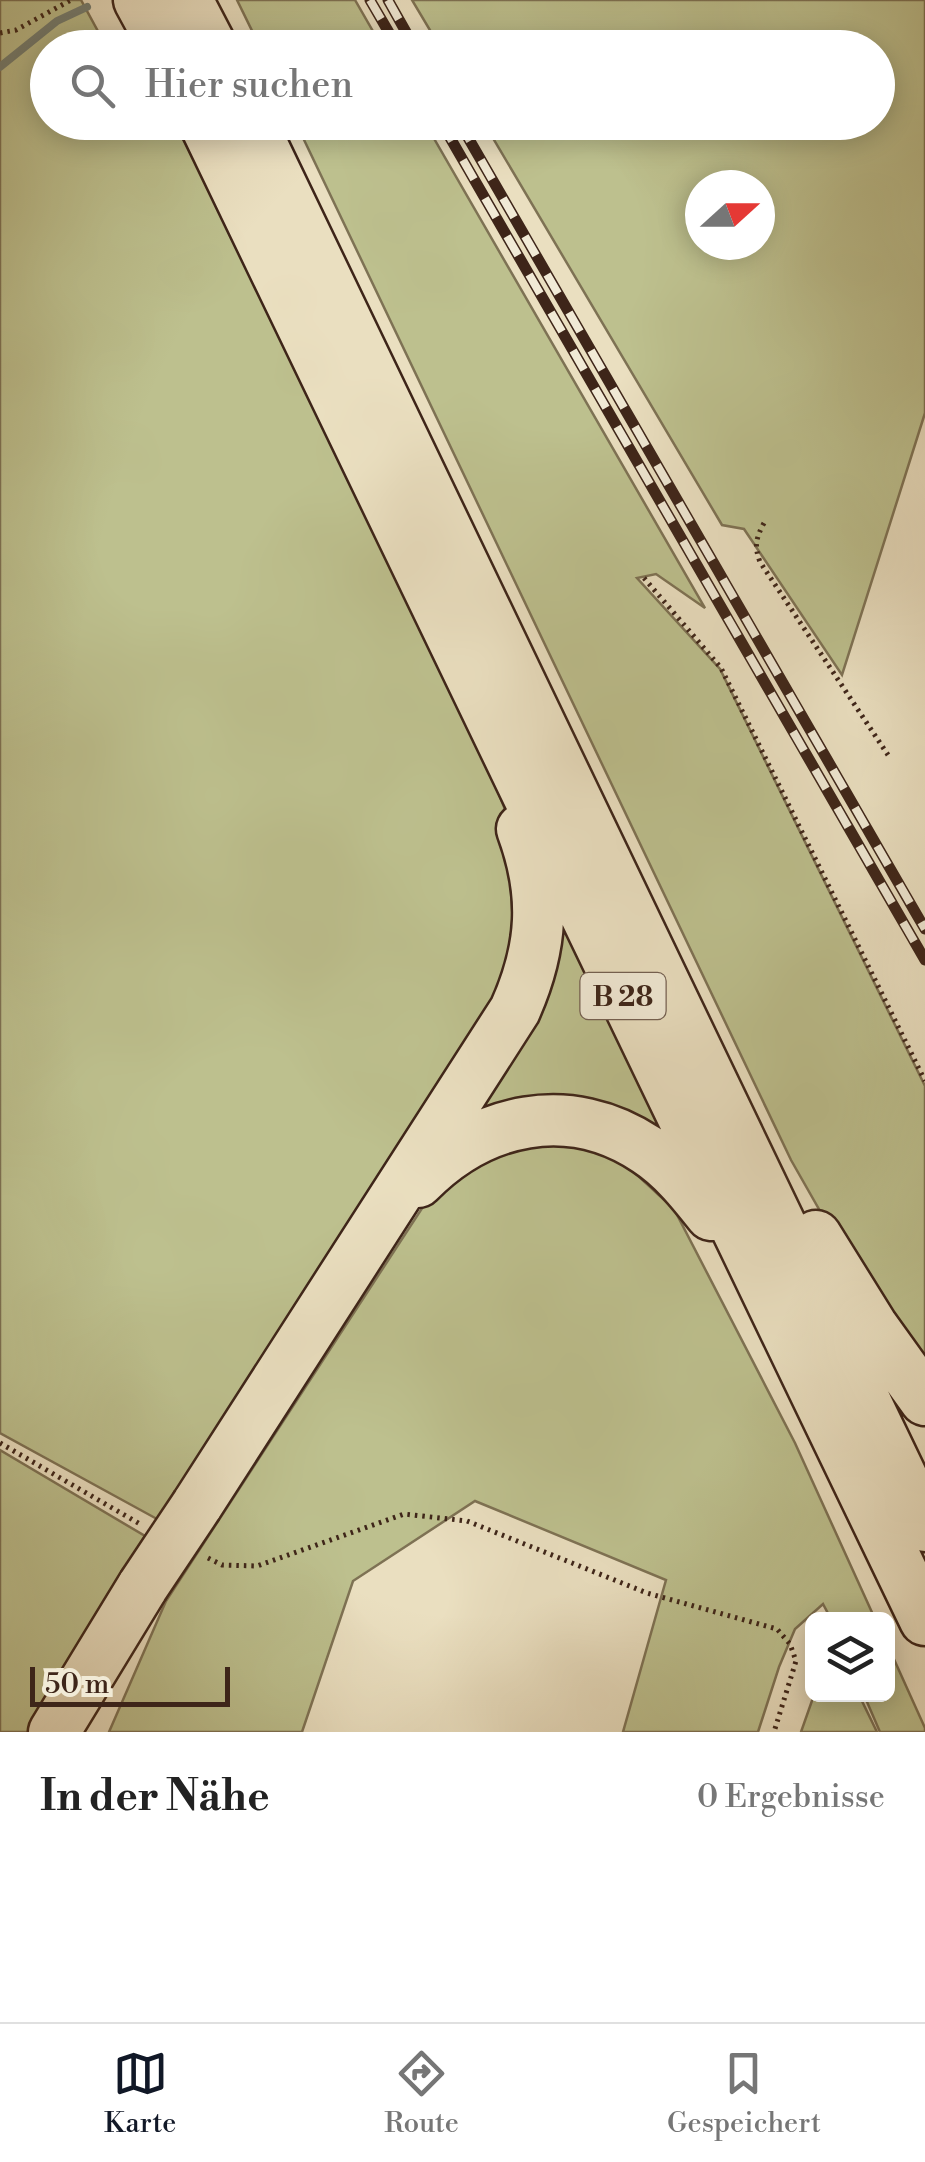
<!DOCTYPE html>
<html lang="de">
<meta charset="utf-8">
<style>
body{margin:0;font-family:"Libre Bodoni",serif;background:#f2f2f2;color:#222}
.controls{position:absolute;right:30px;bottom:30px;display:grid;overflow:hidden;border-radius:15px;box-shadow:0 5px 25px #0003}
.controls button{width:90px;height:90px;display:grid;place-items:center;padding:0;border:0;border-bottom:2px solid #e0e0e0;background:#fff;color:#222;font:50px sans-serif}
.compass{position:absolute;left:685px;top:170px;width:90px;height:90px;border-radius:50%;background:#fff;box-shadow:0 5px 25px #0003;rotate:69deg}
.scale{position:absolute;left:30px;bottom:25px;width:200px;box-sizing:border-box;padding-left:10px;border:5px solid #3e2519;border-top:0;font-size:28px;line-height:35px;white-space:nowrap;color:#3e2519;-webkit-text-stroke:8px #f1ead6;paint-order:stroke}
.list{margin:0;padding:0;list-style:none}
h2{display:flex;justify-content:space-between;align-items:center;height:130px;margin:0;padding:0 40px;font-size:42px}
h2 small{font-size:32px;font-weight:400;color:#767676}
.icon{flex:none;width:55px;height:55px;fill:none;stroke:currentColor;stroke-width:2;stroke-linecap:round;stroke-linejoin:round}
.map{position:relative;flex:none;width:925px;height:1732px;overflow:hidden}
.search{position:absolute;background:#fff;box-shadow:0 5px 25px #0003;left:30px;right:30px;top:30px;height:110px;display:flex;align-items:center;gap:25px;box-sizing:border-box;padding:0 35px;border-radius:55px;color:#767676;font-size:38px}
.sheet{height:290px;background:#fff}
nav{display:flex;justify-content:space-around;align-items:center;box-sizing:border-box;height:140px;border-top:2px solid #e0e0e0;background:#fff;font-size:28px;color:#767676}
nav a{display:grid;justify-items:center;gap:5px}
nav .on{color:#111827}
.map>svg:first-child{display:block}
.green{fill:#bdc08e;stroke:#7e7254;stroke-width:2.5;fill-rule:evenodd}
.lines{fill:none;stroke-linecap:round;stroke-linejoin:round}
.stream{stroke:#748075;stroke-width:8}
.highway-casing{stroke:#3e2519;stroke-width:55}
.path{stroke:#3e2519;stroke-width:5;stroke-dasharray:2.5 5;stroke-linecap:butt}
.highway{stroke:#eadfc0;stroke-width:50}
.rail-casing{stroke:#3e2519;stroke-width:11}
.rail{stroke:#f1ead6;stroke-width:8;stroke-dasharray:22;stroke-linecap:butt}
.highway-bridge-casing{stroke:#3e2519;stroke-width:55;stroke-linecap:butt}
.highway-bridge{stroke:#eadfc0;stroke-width:50}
.labels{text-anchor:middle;stroke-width:10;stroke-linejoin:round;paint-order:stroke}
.shield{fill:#f1ead6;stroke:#746052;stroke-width:2.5}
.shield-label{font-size:28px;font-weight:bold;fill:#3e2519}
</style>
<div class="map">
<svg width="925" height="1732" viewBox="0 0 925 1732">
<rect width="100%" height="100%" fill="#eadfc0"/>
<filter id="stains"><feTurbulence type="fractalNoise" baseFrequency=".002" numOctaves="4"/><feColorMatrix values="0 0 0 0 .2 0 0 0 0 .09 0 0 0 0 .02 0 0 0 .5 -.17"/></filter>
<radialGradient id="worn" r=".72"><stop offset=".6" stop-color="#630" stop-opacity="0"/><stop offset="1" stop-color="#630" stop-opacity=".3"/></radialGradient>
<!-- green -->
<path class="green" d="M0 0H81L106 46 127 39 131 47 48 48V122L174 123 198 166 490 772 518 842 519 965 195 1472 157 1519 0 1433Z
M237 0H355L382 47H260Z
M412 0H925V413L842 675 744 529 722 525 484 123 878 122V48L440 47ZM700 185H760V245H700Z
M296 123H425L705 608 656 574 637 578 720 669 925 1086V1365L836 1239 791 1160Z
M554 890 677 1147 468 1133Z
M541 1132 622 1161 674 1209 795 1443 875 1619H831L823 1604 795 1629 779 1667 758 1732H623L666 1580 475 1501 353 1581 302 1732H109L166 1601 445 1173Z
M0 1450 145 1536 124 1570 42 1732H0Z
M888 1646 925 1728V1732H880L864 1695 888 1694Z
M814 1695H859L877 1732H801Z"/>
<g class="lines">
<!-- stream -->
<path class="stream" d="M0 67 57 21 87 7"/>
<!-- highway casing -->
<g class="highway-casing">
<path id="highway" d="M139 0 165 48
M187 0 212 48
M204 122 925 1620
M251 122 925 1526
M418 1182C481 1118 569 1098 647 1150 673 1167 692 1191 711 1215
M816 1236 872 1326 925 1400
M197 1505 515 1010C543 947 546 894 522 829
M54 1732 143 1586"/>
</g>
<!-- path -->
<path class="path" d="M0 33 16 30 71 0
M764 523C756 538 754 546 760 562L888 755
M644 578 721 668 925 1081
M0 1443 140 1524
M208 1558 222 1565 257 1566 404 1514 467 1521 647 1593 777 1629 790 1644 796 1661 774 1732"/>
<!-- highway -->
<use href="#highway" class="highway"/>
<!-- rail casing -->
<g class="rail-casing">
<path id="rail" d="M370 0 398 48
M388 0 415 48
M441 122 925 960
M459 122 925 929"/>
</g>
<!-- rail -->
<use href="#rail" class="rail"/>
<!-- highway-bridge casing -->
<g class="highway-bridge-casing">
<path id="highway-bridge" d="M143 1586 197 1505"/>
</g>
<!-- highway-bridge -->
<use href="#highway-bridge" class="highway-bridge"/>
</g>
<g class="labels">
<!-- shield labels -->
<rect class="shield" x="580.5" y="973" width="85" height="46" rx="8"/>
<g class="shield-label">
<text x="623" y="1006">B 28</text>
</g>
</g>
<rect width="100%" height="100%" filter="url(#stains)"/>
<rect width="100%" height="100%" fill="url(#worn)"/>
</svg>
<div class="controls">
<button><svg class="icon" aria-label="layers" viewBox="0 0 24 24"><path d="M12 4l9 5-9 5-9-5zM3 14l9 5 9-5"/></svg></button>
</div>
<svg class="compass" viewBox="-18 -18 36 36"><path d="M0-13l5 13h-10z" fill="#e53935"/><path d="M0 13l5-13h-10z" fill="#767676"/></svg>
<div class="scale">50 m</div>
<div class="search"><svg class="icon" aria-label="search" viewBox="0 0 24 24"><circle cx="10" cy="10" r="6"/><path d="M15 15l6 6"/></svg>Hier suchen</div>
</div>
<section class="sheet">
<h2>In der Nähe<small>0 Ergebnisse</small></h2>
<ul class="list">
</ul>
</section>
<nav>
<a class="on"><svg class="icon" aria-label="map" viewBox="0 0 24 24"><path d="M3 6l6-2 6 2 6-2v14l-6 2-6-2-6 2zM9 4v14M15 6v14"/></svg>Karte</a>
<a><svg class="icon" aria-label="directions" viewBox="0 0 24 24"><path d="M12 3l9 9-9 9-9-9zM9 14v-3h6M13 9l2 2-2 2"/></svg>Route</a>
<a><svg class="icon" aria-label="saved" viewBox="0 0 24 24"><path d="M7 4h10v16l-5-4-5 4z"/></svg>Gespeichert</a>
</nav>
